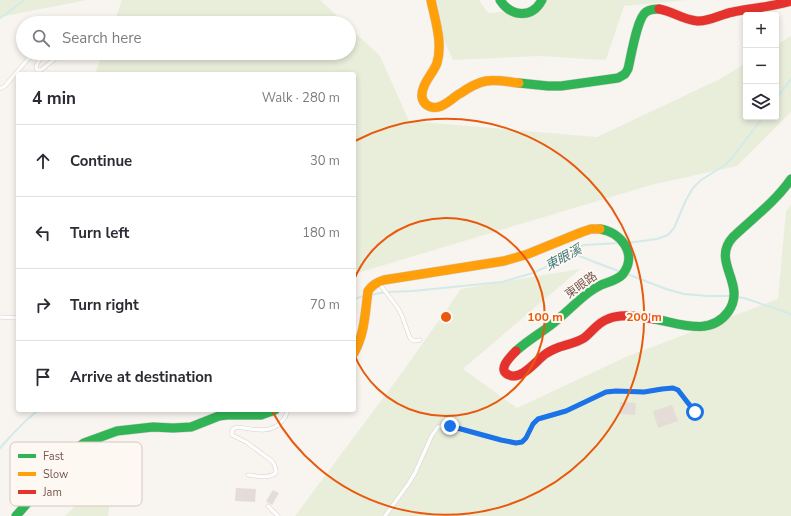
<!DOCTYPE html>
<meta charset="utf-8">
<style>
body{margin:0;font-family:"Nunito Sans","Noto Sans TC",sans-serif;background:#f7f7f7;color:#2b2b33}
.controls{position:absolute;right:12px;top:12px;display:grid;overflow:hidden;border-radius:4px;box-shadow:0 2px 6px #0003}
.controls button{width:36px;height:36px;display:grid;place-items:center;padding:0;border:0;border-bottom:1px solid #e1e1e2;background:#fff;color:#2b2b33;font:20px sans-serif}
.stop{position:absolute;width:12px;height:12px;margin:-9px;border:3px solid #1a73e8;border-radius:50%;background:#fff}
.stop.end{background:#1a73e8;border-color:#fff;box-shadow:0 1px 4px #0008}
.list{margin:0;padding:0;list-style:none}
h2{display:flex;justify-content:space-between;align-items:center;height:52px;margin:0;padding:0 16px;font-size:17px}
h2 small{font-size:13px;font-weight:400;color:#7c7c81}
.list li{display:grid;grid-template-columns:26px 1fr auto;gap:12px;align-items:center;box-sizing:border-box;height:72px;padding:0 16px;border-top:1px solid #e1e1e2}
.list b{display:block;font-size:15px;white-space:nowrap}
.list em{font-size:13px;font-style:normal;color:#7c7c81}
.icon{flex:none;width:22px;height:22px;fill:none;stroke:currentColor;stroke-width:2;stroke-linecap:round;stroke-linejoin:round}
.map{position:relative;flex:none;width:791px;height:516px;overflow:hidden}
.search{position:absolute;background:#fff;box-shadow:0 2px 6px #0003;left:16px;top:16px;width:340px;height:44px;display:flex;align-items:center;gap:10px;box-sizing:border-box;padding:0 14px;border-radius:22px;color:#7c7c81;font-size:15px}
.panel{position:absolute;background:#fff;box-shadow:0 2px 6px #0003;left:16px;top:72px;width:340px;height:340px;border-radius:4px}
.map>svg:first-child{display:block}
.green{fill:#e9eedb}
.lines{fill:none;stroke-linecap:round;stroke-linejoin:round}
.stream{stroke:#d2eae8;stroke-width:2}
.building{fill:#e5dcd7}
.lane-casing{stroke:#d8cfcc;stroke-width:4.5}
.fast-casing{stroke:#d8cfcb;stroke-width:10}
.slow-casing{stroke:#d8cfcb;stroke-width:10}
.jam-casing{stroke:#d8cfcb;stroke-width:10}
.lane{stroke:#fefdfd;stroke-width:3.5}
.fast{stroke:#30b455;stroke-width:9}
.slow{stroke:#ff9f0a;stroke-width:9}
.jam{stroke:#e5322d;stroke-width:9}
.route{stroke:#1a73e8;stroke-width:5}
.ring{fill:none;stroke:#e8590c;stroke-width:2}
.labels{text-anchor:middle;stroke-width:4;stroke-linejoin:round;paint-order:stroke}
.street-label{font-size:12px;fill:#77574f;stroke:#fef8f3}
.water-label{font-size:13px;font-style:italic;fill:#427b7b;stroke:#fef8f3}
.key{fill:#fef8f3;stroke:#d6c8c2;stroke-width:1}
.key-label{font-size:11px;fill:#77574f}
.centre{fill:#e8590c;stroke:#fef8f3;stroke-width:2}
.ring-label{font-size:12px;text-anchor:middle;font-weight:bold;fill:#e8590c;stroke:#fef8f3;stroke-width:4;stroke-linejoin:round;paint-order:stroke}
</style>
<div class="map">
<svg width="791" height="516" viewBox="0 0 791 516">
<rect width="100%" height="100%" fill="#f8f4f0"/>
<!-- green -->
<path class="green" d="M0 0H87L0 17Z
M122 0H320L345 23H114Z
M433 0H479L488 13 532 10 545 0H687L624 6 606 60 538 56 453 60 437 25Z
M349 27 380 56 409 121 597 137 720 79 746 63V117H776V45L791 36V112L737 166 651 185 354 274V74H95L103 53H349Z
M791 205V516H295L404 370 461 289 580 269 463 369 517 408 626 357 778 299 786 211Z
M114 468 108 516H65Z"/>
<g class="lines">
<!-- stream -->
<path class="stream" d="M0 18 5 15 24 0
M776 99 791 79
M627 243 657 239 668 235 674 228 686 200 693 188 701 180 725 165 732 158 763 117
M570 252 592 261 621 272
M627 274 666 289 684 294 708 296H731
M370 295 386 292 413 291 502 282 533 273 550 265 570 252 584 245 619 243
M738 297 744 298 791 314
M354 299 364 296
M0 448C12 435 24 420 39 410"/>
</g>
<!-- building -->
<path class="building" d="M620 402 636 403 635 415 619 414Z
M672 405 678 421 658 428 653 411Z
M236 488 256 489 255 502 235 501Z
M273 490 279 493 272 505 266 501Z"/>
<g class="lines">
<!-- lane casing -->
<g class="lane-casing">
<path id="lane" d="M43 53 36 66 37 70H41L62 53
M77 53 78 57
M0 88H2L5 86 33 53
M379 283 398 308 402 316 410 338 414 341 420 340
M0 317 18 318
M248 475C258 476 268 479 276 473 276 468 275 465 272 461L246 442 232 435V431L233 429 237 427C252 429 271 435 282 421 285 419 286 414 288 410
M268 506 278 516
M385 516 409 483 415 473 432 435 438 427 444 425 450 426 501 440 516 443 522 442 526 438 533 424 538 419 566 411 606 392 616 391 644 392 662 389 673 388 678 390 695 413"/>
</g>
<!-- fast casing -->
<g class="fast-casing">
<path id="fast" d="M500 0C511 17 532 19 542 0
M519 83 548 86H561L618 78 625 74 628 69C631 57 637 18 646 12 650 9 654 9 659 9
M654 319C679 323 710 337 728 312 748 284 710 262 733 237 753 218 775 202 791 179
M516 351C527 341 539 334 551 325 564 315 575 303 588 293 592 290 597 287 601 285 608 282 618 280 623 274 638 254 621 232 600 229
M16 516 37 492 58 465 71 452 84 443 117 431 153 427 173 428 191 427 219 416 227 415H261L275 410"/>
</g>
<!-- slow casing -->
<g class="slow-casing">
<path id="slow" d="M431 0C435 20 443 43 437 63 433 74 421 84 422 97 423 104 430 109 438 107 447 105 453 97 461 93 468 88 477 83 486 81 496 79 509 82 519 83
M354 353C365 333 365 313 368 291 372 285 377 282 384 280L504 261 528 254 582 232 591 229H600"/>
</g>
<!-- jam casing -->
<g class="jam-casing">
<path id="jam" d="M659 9C672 11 683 20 697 21 709 22 721 14 733 12 752 8 772 7 791 1
M516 351C511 356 496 370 509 375 522 381 537 359 547 353 558 345 573 345 584 338 592 332 598 322 608 319 622 313 639 317 654 319"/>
</g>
<!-- lane -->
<use href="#lane" class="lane"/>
<!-- fast -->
<use href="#fast" class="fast"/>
<!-- slow -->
<use href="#slow" class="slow"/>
<!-- jam -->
<use href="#jam" class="jam"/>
</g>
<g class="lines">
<!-- route -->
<path class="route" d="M450 426 501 440 516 443 522 442 526 438 533 424 538 419 566 411 606 392 616 391 644 392 662 389 673 388 678 390 695 412"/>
</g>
<!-- distance rings -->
<g class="ring">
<path d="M354 280A99 99 0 1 1 354 354"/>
<path d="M355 141A198 198 0 1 1 272 411"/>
</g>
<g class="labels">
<!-- street labels -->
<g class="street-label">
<text transform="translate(581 285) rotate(-36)" y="4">東眼路</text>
</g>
<!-- water labels -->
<g class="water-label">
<text transform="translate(563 257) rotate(-28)" y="5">東眼溪</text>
</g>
</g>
<!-- legend -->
<rect x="10" y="442" width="132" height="64" rx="6" class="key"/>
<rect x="18" y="454" width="18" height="4" fill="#30b455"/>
<rect x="18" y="472" width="18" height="4" fill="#ff9f0a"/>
<rect x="18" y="490" width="18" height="4" fill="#e5322d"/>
<g class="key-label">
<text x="43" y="460">Fast</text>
<text x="43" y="478">Slow</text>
<text x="43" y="496">Jam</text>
</g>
<circle cx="446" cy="317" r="6" class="centre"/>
<g class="ring-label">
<text x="545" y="321">100 m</text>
<text x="644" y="321">200 m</text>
</g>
</svg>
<div class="controls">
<button>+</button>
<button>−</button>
<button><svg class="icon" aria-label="layers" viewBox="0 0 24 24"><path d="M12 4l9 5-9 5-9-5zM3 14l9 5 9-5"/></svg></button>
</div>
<div class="stop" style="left:695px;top:412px"></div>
<div class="stop end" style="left:450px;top:426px"></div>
<div class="search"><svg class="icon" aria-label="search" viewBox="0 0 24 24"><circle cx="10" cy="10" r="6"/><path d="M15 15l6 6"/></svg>Search here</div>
<section class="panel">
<h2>4 min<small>Walk · 280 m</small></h2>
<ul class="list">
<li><svg class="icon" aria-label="ahead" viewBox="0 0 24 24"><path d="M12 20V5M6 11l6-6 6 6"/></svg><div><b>Continue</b></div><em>30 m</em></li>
<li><svg class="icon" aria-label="left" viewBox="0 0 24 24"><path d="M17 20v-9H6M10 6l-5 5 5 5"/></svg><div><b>Turn left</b></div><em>180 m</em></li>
<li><svg class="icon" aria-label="right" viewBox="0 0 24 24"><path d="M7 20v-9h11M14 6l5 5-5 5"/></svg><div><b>Turn right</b></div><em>70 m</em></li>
<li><svg class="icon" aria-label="arrive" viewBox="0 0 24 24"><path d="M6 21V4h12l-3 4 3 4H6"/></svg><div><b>Arrive at destination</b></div></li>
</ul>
</section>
</div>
